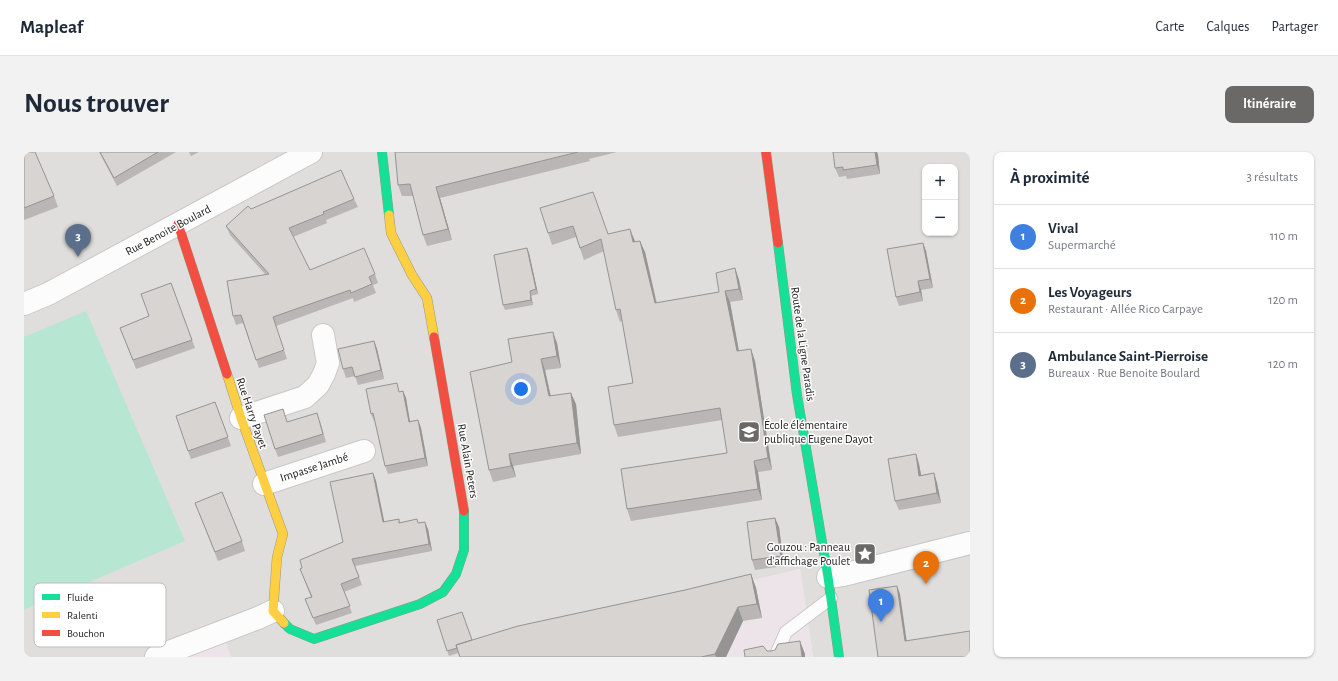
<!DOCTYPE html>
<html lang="fr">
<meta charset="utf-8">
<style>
body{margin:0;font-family:"Alegreya Sans",sans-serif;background:#f2f2f3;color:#1f2937}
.controls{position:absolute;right:12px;top:12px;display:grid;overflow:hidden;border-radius:8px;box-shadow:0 1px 3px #0004}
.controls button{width:36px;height:36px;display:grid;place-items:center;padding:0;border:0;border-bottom:1px solid #e0e1e3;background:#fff;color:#1f2937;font:20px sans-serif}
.you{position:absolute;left:497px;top:237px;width:14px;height:14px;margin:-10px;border:3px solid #fff;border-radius:50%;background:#1a73e8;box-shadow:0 0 0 6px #1a73e833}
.badge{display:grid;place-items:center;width:26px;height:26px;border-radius:50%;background:#6a6968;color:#fff;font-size:13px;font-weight:700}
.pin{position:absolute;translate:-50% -33px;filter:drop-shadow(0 1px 2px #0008)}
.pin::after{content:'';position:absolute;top:21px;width:14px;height:12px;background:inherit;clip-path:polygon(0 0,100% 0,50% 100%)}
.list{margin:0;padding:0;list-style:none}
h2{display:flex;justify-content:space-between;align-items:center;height:52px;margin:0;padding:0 16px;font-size:17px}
h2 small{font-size:13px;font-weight:400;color:#747a83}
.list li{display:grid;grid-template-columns:26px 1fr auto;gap:12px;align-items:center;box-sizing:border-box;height:64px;padding:0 16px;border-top:1px solid #e0e1e3}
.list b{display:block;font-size:15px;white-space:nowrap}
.list p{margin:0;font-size:13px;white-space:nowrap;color:#747a83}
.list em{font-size:13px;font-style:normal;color:#747a83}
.map{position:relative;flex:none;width:946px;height:505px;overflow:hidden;border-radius:8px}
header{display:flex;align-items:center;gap:24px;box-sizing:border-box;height:56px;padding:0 20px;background:#fff;border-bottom:1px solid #e0e1e3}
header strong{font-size:19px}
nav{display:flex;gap:22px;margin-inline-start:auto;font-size:14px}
.intro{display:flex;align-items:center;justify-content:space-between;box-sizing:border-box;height:96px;padding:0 24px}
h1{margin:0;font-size:28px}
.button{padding:10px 18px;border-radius:8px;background:#6a6968;color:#fff;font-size:14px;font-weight:700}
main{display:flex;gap:24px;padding:0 24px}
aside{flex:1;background:#fff;border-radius:8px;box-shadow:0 1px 3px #0004}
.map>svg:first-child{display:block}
.residential{fill:#dfdedc;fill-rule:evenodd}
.industrial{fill:#ede4e9}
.pitch{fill:#b7e6d2}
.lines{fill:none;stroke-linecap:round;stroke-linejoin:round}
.lane-casing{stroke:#c9c8c7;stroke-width:14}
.street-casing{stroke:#c9c8c7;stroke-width:24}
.fast-casing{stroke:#999a82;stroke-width:10}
.slow-casing{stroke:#999a82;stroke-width:10}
.jam-casing{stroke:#999a82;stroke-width:10}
.lane{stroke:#fdfcfc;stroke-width:12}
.street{stroke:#fdfcfc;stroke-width:22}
.fast{stroke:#16e098;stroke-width:9}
.slow{stroke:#ffcf43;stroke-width:9}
.jam{stroke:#f24e42;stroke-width:9}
.wall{fill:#b9b6b5}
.shaded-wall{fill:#969493}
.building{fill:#d7d4d2;stroke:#969493}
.labels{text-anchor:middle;stroke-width:3;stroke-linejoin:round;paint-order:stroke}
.street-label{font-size:12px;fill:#222;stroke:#fff}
.poi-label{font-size:12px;fill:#222;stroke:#fff;text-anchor:start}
.key{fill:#fff;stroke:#bdbdbd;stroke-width:1}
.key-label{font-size:11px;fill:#222}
</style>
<header>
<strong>Mapleaf</strong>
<nav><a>Carte</a><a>Calques</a><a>Partager</a></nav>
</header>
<div class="intro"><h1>Nous trouver</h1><a class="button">Itinéraire</a></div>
<main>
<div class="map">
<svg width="946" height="505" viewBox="0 0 946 505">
<rect width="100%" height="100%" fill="#f0eeeb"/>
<!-- residential -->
<path class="residential" d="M0 0H946V505H789L776 417 439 505H207L201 489 163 505H0ZM901 15H931V81H901Z"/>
<!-- industrial -->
<path class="industrial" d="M776 417 789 505H439L460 490Z
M201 489 207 505H163Z"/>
<!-- pitch -->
<path class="pitch" d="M62 159 161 389 0 458V185Z"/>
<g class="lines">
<!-- lane casing -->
<g class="lane-casing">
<path id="lane" d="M751 505 762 480 807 446"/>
</g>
<!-- street casing -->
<g class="street-casing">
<path id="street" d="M0 152 24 142 287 0
M217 266 281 245 294 233 300 222 304 211 299 183
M240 332 340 299
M804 425 819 423 946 391
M132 505 234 466 249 459"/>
</g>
<!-- fast casing -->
<g class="fast-casing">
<path id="fast" d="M358 0 365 63
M754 91 773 243 804 425 815 505
M260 471 266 477 290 487 396 452 419 440 432 422 440 398V359"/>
</g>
<!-- slow casing -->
<g class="slow-casing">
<path id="slow" d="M365 63 367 81 388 123 403 146 410 185
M203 222 217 266 259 382 253 405 249 459 260 471"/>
</g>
<!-- jam casing -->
<g class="jam-casing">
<path id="jam" d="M742 0 754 91
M154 72 203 222
M410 185 440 359"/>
</g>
<!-- lane -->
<use href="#lane" class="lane"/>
<!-- street -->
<use href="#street" class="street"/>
<!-- fast -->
<use href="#fast" class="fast"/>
<!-- slow -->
<use href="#slow" class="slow"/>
<!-- jam -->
<use href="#jam" class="jam"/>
</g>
<!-- wall -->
<path class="wall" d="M0 0 30 44 34 55 0 68Z
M75 0H152L93 34Z
M165 0H175L167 4Z
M371 0H593L565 7 566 9 416 46 428 88 403 94 399 83 389 44H378L374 33Z
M809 0H853L854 3 856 22 823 27 822 24 815 25 811 16Z
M330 47 334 55 302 68 303 71 269 85 286 118 351 122 354 131 349 133 352 141 330 150 329 146 252 174 263 207 235 216 219 171 212 173 209 164 241 122 206 83 202 74 227 57Z
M516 56 584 82 611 90 621 100 633 151 695 140 711 116 715 128 719 148 706 150 715 199 731 209 748 318 734 320 738 348 607 369 603 357 703 301 698 268 594 285 590 273 609 231 598 169 596 170 592 158 580 99 560 108 552 85 528 93Z
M899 91 902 99 909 136 897 138 899 149 875 154 872 145Z
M503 96 505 101 514 142 507 144 509 153 481 158 479 153Z
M147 131 171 196 112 217 96 176 125 164Z
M350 189 353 197 360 227 334 233 331 224 322 226 319 217Z
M533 191 537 216 521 218 527 244 552 252 557 302 489 314 492 325 469 330 465 318 488 210Z
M379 239 382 246 386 269 394 268 397 276 404 314 364 322 361 314 351 269H350L347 262 376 240Z
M191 250 207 294 167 307 164 299Z
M296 269 302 290 254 305 251 297 263 270Z
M892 302 895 312 897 323 910 321 913 331 917 351 875 358 871 349Z
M349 321 352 329 360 370 375 367 376 371 393 367 394 371 404 377 408 399 331 414 338 433 320 440 328 461 292 473 281 447 287 445 276 417 319 390Z
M171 351 218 389 221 399 194 409Z
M751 366 755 375 760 414 731 418 728 408Z
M727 422 732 436 738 466 719 469 702 505H436L434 501 425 504 413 468 448 488 661 438Z"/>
<!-- shaded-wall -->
<path class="shaded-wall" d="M851 0H853L854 3 856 22 853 13Z
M412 35 416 46 428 88 424 77Z
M606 77 611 89 613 102 609 90Z
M616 89 621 100 635 163 631 151Z
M899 91 902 99 909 136 906 127Z
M503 96 505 101 514 142 512 137Z
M711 116 715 128 719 148 715 137Z
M894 129 897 138 899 149 896 140Z
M506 139 507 144 509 153 507 148Z
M701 139 706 150 717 211 713 199Z
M529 180 533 191 537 216 533 204Z
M350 189 353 197 360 227 357 218Z
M727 197 731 209 748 318 744 306Z
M517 207 521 218 529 256 525 244Z
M379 239 382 246 387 277 385 270Z
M547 241 552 252 557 302 553 291Z
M394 268 397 276 404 314 401 306Z
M485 302 489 314 492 325 487 314Z
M892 302 895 312 899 333 895 324Z
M730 309 734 320 738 348 734 337Z
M349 321 352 329 362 378 359 370Z
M910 321 913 331 917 351 913 341Z
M751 366 755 375 760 414 757 404Z
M401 370 404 377 408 399 405 392Z
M727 422 732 436 738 466 733 452Z
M873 434 876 442 884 498 881 489Z
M714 455 719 469 702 505H692L691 502Z
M776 489 781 502V505H778Z"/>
<!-- building -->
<path class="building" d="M0 0H11L30 44 0 56Z
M76 0H134L90 26Z
M371 0H554L412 35 424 77 399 83 386 32 374 33Z
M809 0H851L853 13 819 18V15L811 16Z
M317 18 330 47 299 60 300 62 265 76 286 118 340 96 351 122 345 125 348 132 327 141 326 138 249 165 260 198 232 208 217 163 209 164 203 129 245 122 202 74 224 54 227 57Z
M569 40 584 82 606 77 609 90 616 89 631 151 695 140 692 121 711 116 715 137 701 139 713 199 727 197 744 306 730 309 734 337 603 357 597 317 703 301 696 256 590 273 584 235 609 231 596 157 592 158 577 87 556 96 549 74 524 81 516 56Z
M899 91 906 127 894 129 896 140 872 145 863 97Z
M503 96 512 137 506 139 507 148 479 153 470 103Z
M147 131 168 188 109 208 96 176 125 164 117 142Z
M529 180 533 204 517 207 525 244 547 241 553 291 485 302 487 314 465 318 446 220 488 210 484 187Z
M350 189 357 218 331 225 328 215 319 217 314 197Z
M373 231 375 240 379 239 385 270 394 268 401 306 361 314 349 261 347 262 342 237Z
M191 250 204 285 164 299 152 264Z
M259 257 263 270 293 261 299 282 251 297 240 263Z
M892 302 895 324 910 321 913 341 871 349 864 307Z
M349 321 359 370 375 367V371L393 367 394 371 401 370 405 392 328 407 335 425 317 432 326 454 289 466 281 447 288 445 276 417 278 416 276 408 319 390 306 330Z
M198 340 218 389 191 400 171 351Z
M751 366 757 404 728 408 723 370Z
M727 422 733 452 714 455 691 502 677 505H436L432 493 494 474 661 438Z
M873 434 881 489 946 479V505H854L845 438Z
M438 460 448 488 432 493 433 496 423 499 413 468Z
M776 489 778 505H721L720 498 739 494 743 499H747L751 498 754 492Z"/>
<!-- icons -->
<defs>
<g id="school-square" transform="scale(1.15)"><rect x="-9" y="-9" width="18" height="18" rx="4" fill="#6a6968" stroke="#fff"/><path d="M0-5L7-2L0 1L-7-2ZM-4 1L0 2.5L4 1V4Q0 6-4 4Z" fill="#fff"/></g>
<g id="sight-square" transform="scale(1.15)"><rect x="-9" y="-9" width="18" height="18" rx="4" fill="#6a6968" stroke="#fff"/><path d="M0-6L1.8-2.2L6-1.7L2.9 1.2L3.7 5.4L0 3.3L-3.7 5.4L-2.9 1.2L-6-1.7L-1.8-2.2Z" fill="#fff"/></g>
</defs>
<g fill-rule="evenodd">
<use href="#school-square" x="725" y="280"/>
<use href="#sight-square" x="841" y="402"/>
</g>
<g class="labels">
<!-- street labels -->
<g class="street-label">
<text transform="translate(144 78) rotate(-28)" y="4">Rue Benoite Boulard</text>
<text transform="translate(779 192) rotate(82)" y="4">Route de la Ligne Paradis</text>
<text transform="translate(228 261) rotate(71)" y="4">Rue Harry Payet</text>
<text transform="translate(444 309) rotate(80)" y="4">Rue Alain Peters</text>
<text transform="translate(290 315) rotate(-18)" y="4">Impasse Jambé</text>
</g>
<!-- poi labels -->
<g class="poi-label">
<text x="740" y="277">École élémentaire<tspan x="740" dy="14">publique Eugene Dayot</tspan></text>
<text x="826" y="399" text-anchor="end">Gouzou : Panneau<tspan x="826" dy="14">d'affichage Poulet</tspan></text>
</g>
</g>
<!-- legend -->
<rect x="10" y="431" width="132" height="64" rx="6" class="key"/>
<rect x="18" y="442" width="18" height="6" fill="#16e098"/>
<rect x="18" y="460" width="18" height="6" fill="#ffcf43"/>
<rect x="18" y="478" width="18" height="6" fill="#f24e42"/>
<g class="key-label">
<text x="43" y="449">Fluide</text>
<text x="43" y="467">Ralenti</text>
<text x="43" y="485">Bouchon</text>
</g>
</svg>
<div class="controls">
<button>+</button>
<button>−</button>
</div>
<div class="you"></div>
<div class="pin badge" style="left:857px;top:470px;background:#3f7fe0">1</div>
<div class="pin badge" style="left:902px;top:432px;background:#e8710a">2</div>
<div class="pin badge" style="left:54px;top:105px;background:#5c6f8a">3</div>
</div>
<aside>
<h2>À proximité<small>3 résultats</small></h2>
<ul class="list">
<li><span class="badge" style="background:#3f7fe0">1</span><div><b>Vival</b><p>Supermarché</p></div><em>110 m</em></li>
<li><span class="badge" style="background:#e8710a">2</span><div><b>Les Voyageurs</b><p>Restaurant · Allée Rico Carpaye</p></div><em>120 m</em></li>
<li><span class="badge" style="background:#5c6f8a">3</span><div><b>Ambulance Saint-Pierroise</b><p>Bureaux · Rue Benoite Boulard</p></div><em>120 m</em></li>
</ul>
</aside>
</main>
